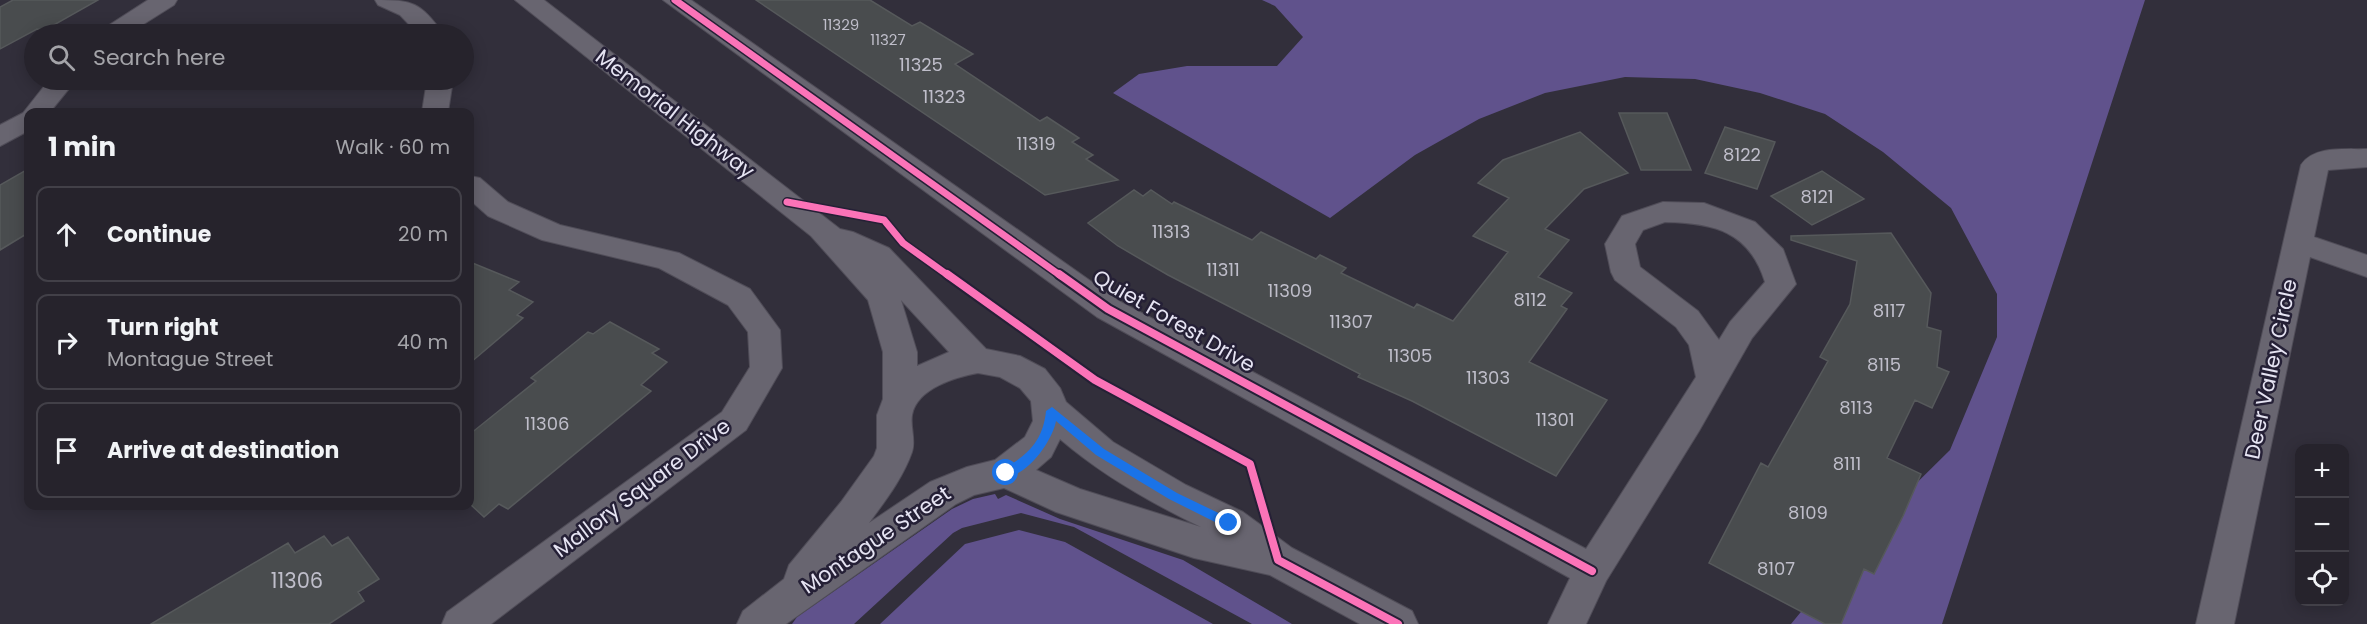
<!DOCTYPE html>
<meta charset="utf-8">
<style>
body{margin:0;font-family:Poppins,sans-serif;background:#2e2b34;color:#f1f3f6}
.controls{position:absolute;right:18px;bottom:18px;display:grid;overflow:hidden;border-radius:12px;box-shadow:0 3px 15px #0003}
.controls button{width:54px;height:54px;display:grid;place-items:center;padding:0;border:0;border-bottom:2px solid #424048;background:#26232c;color:#f1f3f6;font:30px sans-serif}
.stop{position:absolute;width:18px;height:18px;margin:-14px;border:4px solid #1a73e8;border-radius:50%;background:#fff}
.stop.end{background:#1a73e8;border-color:#fff;box-shadow:0 2px 6px #0008}
.list{margin:0;padding:0;list-style:none}
h2{display:flex;justify-content:space-between;align-items:center;height:78px;margin:0;padding:0 24px;font-size:26px}
h2 small{font-size:20px;font-weight:400;color:#a4a4a9}
.list li{display:grid;grid-template-columns:39px 1fr auto;gap:18px;align-items:center;box-sizing:border-box;height:96px;margin:0 12px 12px;padding:0 12px;border:2px solid #424048;border-radius:12px}
.list b{display:block;font-size:22px;white-space:nowrap}
.list p{margin:0;font-size:20px;white-space:nowrap;color:#a4a4a9}
.list em{font-size:20px;font-style:normal;color:#a4a4a9}
.icon{flex:none;width:33px;height:33px;fill:none;stroke:currentColor;stroke-width:2;stroke-linecap:round;stroke-linejoin:round}
.map{position:relative;flex:none;width:2367px;height:624px;overflow:hidden}
.search{position:absolute;background:#26232c;box-shadow:0 3px 15px #0003;left:24px;top:24px;width:450px;height:66px;display:flex;align-items:center;gap:15px;box-sizing:border-box;padding:0 21px;border-radius:33px;color:#a4a4a9;font-size:22px}
.panel{position:absolute;background:#26232c;box-shadow:0 3px 15px #0003;left:24px;top:108px;width:450px;height:402px;border-radius:12px}
.map>svg:first-child{display:block}
.forest{fill:#60528c}
.building{fill:#494c4e;stroke:#56595b;stroke-width:1.5}
.lines{fill:none;stroke-linecap:round;stroke-linejoin:round}
.minor-casing{stroke:#504d58;stroke-width:2}
.tertiary-casing{stroke:#504d58;stroke-width:2}
.minor{fill:#686570;fill-rule:evenodd}
.tertiary{fill:#686570;fill-rule:evenodd}
.cycleway-far1-casing{stroke:#252036;stroke-width:10}
.cycleway-casing{stroke:#252036;stroke-width:12}
.cycleway-far1{stroke:#fb73b8;stroke-width:7}
.cycleway{stroke:#fb73b8;stroke-width:8}
.route{fill:#1a73e8}
.labels{text-anchor:middle;stroke-width:5;stroke-linejoin:round;paint-order:stroke}
.far-number-label{font-size:15px;fill:#bfbeca}
.number-label{font-size:18px;fill:#bfbeca}
.street-label{font-size:21px;fill:#e6e4f3;stroke:#252036}
.near-number-label{font-size:21px;fill:#bfbeca}
</style>
<div class="map">
<svg width="2367" height="624" viewBox="0 0 2367 624">
<rect width="100%" height="100%" fill="#322f3b"/>
<!-- forest -->
<path class="forest" d="M1262 0H2145L1942 624H1791L1864 535 1950 450 1997 337V294L1951 208 1883 152 1825 114 1760 93 1695 79 1625 77 1545 93 1479 119 1415 155 1330 218 1113 93 1139 74 1187 66H1277L1303 37 1275 6Z
M995 494 998 499 1006 495 1060 519 1183 560 1292 624H1252L1074 527 1021 513 962 528 953 533 854 624H792L797 617 952 509 973 499Z
M1019 530 1065 542 1213 624H880L965 544Z"/>
<!-- building -->
<path class="building" d="M13 0H98L45 30 37 29 0 49V7Z
M756 0H870L912 26 920 22 973 54 955 64 1040 121 1047 117 1079 138 1072 142 1093 155 1086 159 1118 180 1045 195Z
M1619 113H1667L1691 170H1641Z
M1725 127 1775 142 1757 189 1705 173Z
M1580 132 1628 173 1584 189 1545 229 1569 240 1538 277 1572 293 1561 306 1567 309 1529 362 1607 400 1556 476 1412 401 1358 377 1360 374 1168 275 1118 246 1088 223 1134 190 1143 196 1151 190 1172 204 1174 202 1252 240 1261 232 1316 259 1320 255 1346 268 1341 273 1414 308 1417 304 1453 321 1508 252 1473 236 1509 198 1478 183 1503 160Z
M28 169V233L0 250V185Z
M1822 171 1864 199 1812 225 1771 196Z
M1891 233 1931 293 1927 327 1941 331 1937 367 1949 372 1932 408 1915 400 1887 458 1921 474 1903 516 1874 574 1864 569 1841 624H1825L1709 563 1761 463 1768 467 1828 361 1820 357 1850 304 1857 261 1791 240V236Z
M470 262 519 282 509 290 533 302 517 315 523 318 470 363Z
M610 322 659 349 652 353 667 362 641 385 651 391 508 509 499 504 484 517 470 504V434L536 381 531 378 588 332 593 334Z
M324 536 332 546 348 537 379 579 358 592 364 601 329 624H151L288 543 295 553Z"/>
<g class="lines">
<!-- minor casing -->
<g class="minor-casing">
<path id="minor" d="M148 0H177L174 5 128 34H100L103 29Z
M375 0C412 0 421 2 443 34H418L400 15 378 5Z
M663 0H691L1119 301 1586 549 1696 377 1689 345 1676 327 1615 280 1611 272 1605 244 1622 216 1663 202 1704 203 1755 222 1783 249 1796 284 1752 338 1699 431 1606 581 1586 624H1548L1570 578 1097 317ZM1665 222C1714 223 1749 231 1765 282L1730 322 1719 340 1698 311 1640 267 1635 244 1643 230Z
M49 80H76L50 112H28V131L0 146V125L23 113Z
M427 80H453L448 112H422Z
M2367 149V167L2328 170 2314 237 2367 255V277L2310 257 2234 624H2196L2301 165C2314 145 2346 150 2367 149Z
M470 176 480 178 508 202 560 225 679 253 750 289 780 330 782 368 746 430 491 624H442L447 612 722 412 750 367 748 332 728 305 659 268 542 240 488 216 470 200Z"/>
</g>
<!-- tertiary casing -->
<g class="tertiary-casing">
<path id="tertiary" d="M515 0H544L840 229 853 232 889 248 986 349 1020 356 1045 369 1060 388 1066 402 1113 442 1186 485 1243 512 1292 548 1412 611 1418 624H1360L1270 575 1194 558 1056 512 1004 488 974 495 956 504 786 624H737L743 611 784 579 789 565 841 502 874 456 877 448V415L883 399V352L868 300 811 236ZM901 300 949 352 917 366V352ZM978 373 1000 377 1020 388 1031 401 1033 421 1025 437 995 460 967 467 930 482 869 523C885 501 903 478 912 452 916 440 910 427 912 415 917 388 956 377 978 373ZM1060 439C1102 475 1151 503 1201 527L1080 489 1036 470 1051 457Z"/>
</g>
<!-- minor -->
<use href="#minor" class="minor"/>
<!-- tertiary -->
<use href="#tertiary" class="tertiary"/>
<!-- cycleway-far1 casing -->
<g class="cycleway-far1-casing">
<path id="cycleway-far1" d="M675 0 1061 276
M787 202 884 220 903 243 949 276"/>
</g>
<!-- cycleway casing -->
<g class="cycleway-casing">
<path id="cycleway" d="M947 274 1095 380 1250 464 1278 560 1398 624
M1059 274 1108 309 1592 571"/>
</g>
<!-- cycleway-far1 -->
<use href="#cycleway-far1" class="cycleway-far1"/>
<!-- cycleway -->
<use href="#cycleway" class="cycleway"/>
</g>
<!-- route -->
<path class="route" d="M1052 407 1104 449 1177 493 1233 520V527H1225L1169 499 1096 455 1056 421C1053 440 1025 481 1002 476V470C1028 455 1043 441 1046 411Z"/>
<g class="labels">
<!-- far-number labels -->
<g class="far-number-label">
<text x="841" y="30">11329</text>
<text x="888" y="45">11327</text>
</g>
<!-- number labels -->
<g class="number-label">
<text x="921" y="71">11325</text>
<text x="944" y="103">11323</text>
<text x="1036" y="150">11319</text>
<text x="1742" y="161">8122</text>
<text x="1817" y="203">8121</text>
<text x="1171" y="238">11313</text>
<text x="1223" y="276">11311</text>
<text x="1290" y="297">11309</text>
<text x="1530" y="306">8112</text>
<text x="1889" y="317">8117</text>
<text x="1351" y="328">11307</text>
<text x="1410" y="362">11305</text>
<text x="1884" y="371">8115</text>
<text x="1488" y="384">11303</text>
<text x="1856" y="414">8113</text>
<text x="1555" y="426">11301</text>
<text x="547" y="430">11306</text>
<text x="1847" y="470">8111</text>
<text x="1808" y="519">8109</text>
<text x="1776" y="575">8107</text>
</g>
<!-- street labels -->
<g class="street-label">
<text transform="translate(675 114) rotate(38)" y="7">Memorial Highway</text>
<text transform="translate(1174 321) rotate(30)" y="7">Quiet Forest Drive</text>
<text transform="translate(2271 369) rotate(-78)" y="7">Deer Valley Circle</text>
<text transform="translate(642 488) rotate(-37)" y="7">Mallory Square Drive</text>
<text transform="translate(876 540) rotate(-34)" y="7">Montague Street</text>
</g>
<!-- near-number labels -->
<g class="near-number-label">
<text x="297" y="588">11306</text>
</g>
</g>
</svg>
<div class="controls">
<button>+</button>
<button>−</button>
<button><svg class="icon" aria-label="locate" viewBox="0 0 24 24"><circle cx="12" cy="12" r="6"/><path d="M12 2v4M12 18v4M2 12h4M18 12h4"/></svg></button>
</div>
<div class="stop" style="left:1006px;top:473px"></div>
<div class="stop end" style="left:1229px;top:523px"></div>
<div class="search"><svg class="icon" aria-label="search" viewBox="0 0 24 24"><circle cx="10" cy="10" r="6"/><path d="M15 15l6 6"/></svg>Search here</div>
<section class="panel">
<h2>1 min<small>Walk · 60 m</small></h2>
<ul class="list">
<li><svg class="icon" aria-label="ahead" viewBox="0 0 24 24"><path d="M12 20V5M6 11l6-6 6 6"/></svg><div><b>Continue</b></div><em>20 m</em></li>
<li><svg class="icon" aria-label="right" viewBox="0 0 24 24"><path d="M7 20v-9h11M14 6l5 5-5 5"/></svg><div><b>Turn right</b><p>Montague Street</p></div><em>40 m</em></li>
<li><svg class="icon" aria-label="arrive" viewBox="0 0 24 24"><path d="M6 21V4h12l-3 4 3 4H6"/></svg><div><b>Arrive at destination</b></div></li>
</ul>
</section>
</div>
